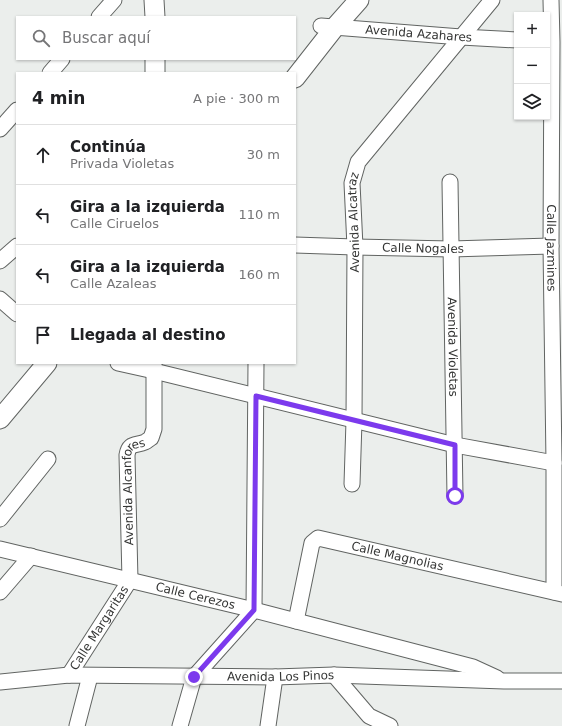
<!DOCTYPE html>
<html lang="es">
<meta charset="utf-8">
<style>
body{margin:0;font-family:"DejaVu Sans",sans-serif;background:#f6f6f6;color:#202124}
.controls{position:absolute;right:12px;top:12px;display:grid;overflow:hidden;border-radius:0px;box-shadow:0 1px 3px #0004}
.controls button{width:36px;height:36px;display:grid;place-items:center;padding:0;border:0;border-bottom:1px solid #e0e0e0;background:#fff;color:#202124;font:20px sans-serif}
.stop{position:absolute;width:12px;height:12px;margin:-9px;border:3px solid #7c3aed;border-radius:50%;background:#fff}
.stop.end{background:#7c3aed;border-color:#fff;box-shadow:0 1px 4px #0008}
.list{margin:0;padding:0;list-style:none}
h2{display:flex;justify-content:space-between;align-items:center;height:52px;margin:0;padding:0 16px;font-size:17px}
h2 small{font-size:13px;font-weight:400;color:#757577}
.list li{display:grid;grid-template-columns:26px 1fr auto;gap:12px;align-items:center;box-sizing:border-box;height:60px;padding:0 16px;border-top:1px solid #e0e0e0}
.list b{display:block;font-size:15px;white-space:nowrap}
.list p{margin:0;font-size:13px;white-space:nowrap;color:#757577}
.list em{font-size:13px;font-style:normal;color:#757577}
.icon{flex:none;width:22px;height:22px;fill:none;stroke:currentColor;stroke-width:2;stroke-linecap:round;stroke-linejoin:round}
.map{position:relative;flex:none;width:562px;height:726px;overflow:hidden}
.search{position:absolute;background:#fff;box-shadow:0 1px 3px #0004;left:16px;top:16px;width:280px;height:44px;display:flex;align-items:center;gap:10px;box-sizing:border-box;padding:0 14px;border-radius:0px;color:#757577;font-size:15px}
.panel{position:absolute;background:#fff;box-shadow:0 1px 3px #0004;left:16px;top:72px;width:280px;height:292px;border-radius:0px}
.map>svg:first-child{display:block}
.lines{fill:none;stroke-linecap:round;stroke-linejoin:round}
.minor-casing{stroke:#616462;stroke-width:17}
.tertiary-casing{stroke:#616462;stroke-width:21}
.minor{stroke:#fff;stroke-width:15}
.tertiary{stroke:#fff;stroke-width:19}
.route{stroke:#7c3aed;stroke-width:5}
.labels{text-anchor:middle;stroke-width:4;stroke-linejoin:round;paint-order:stroke}
.street-label{font-size:12px;fill:#343534;stroke:#ebeeec}
</style>
<div class="map">
<svg width="562" height="726" viewBox="0 0 562 726">
<rect width="100%" height="100%" fill="#ebeeec"/>
<g class="lines">
<!-- minor casing -->
<g class="minor-casing">
<g id="minor">
<path id="s1" d="M551 0 552 42 551 246 554 463V592"/>
<path d="M99 17 114 0"/>
<path id="s2" d="M321 26 461 37 517 40"/>
<path d="M50 73 62 59"/>
<path d="M0 129 17 110"/>
<path id="s3" d="M450 182 455 496"/>
<path id="s4" d="M295 245 355 247 451 249 551 246"/>
<path d="M0 261 17 246"/>
<path d="M0 299 17 314"/>
<path d="M118 363 154 371 455 445 554 463"/>
<path id="s5" d="M352 484 354 421 355 247 352 183 358 162 492 0"/>
<path d="M0 519 48 459"/>
<path id="s6" d="M0 549 254 610 473 667 497 678"/>
<path d="M0 592 31 556"/>
<path id="s7" d="M296 621 312 543 318 538 562 594"/>
<path id="s8" d="M69 675 130 580 127 455C129 442 136 446 145 442 147 441 149 439 151 438L154 429V363"/>
<path d="M334 675 369 716 390 726"/>
<path id="s9" d="M0 682 69 675 275 677 334 675 504 681H562"/>
<path d="M77 726 90 676"/>
<path d="M180 726 194 677 254 610 256 363"/>
<path d="M268 726 275 677"/>
</g>
</g>
<!-- tertiary casing -->
<g class="tertiary-casing">
<path id="tertiary" d="M154 0 155 17
M155 59V73
M295 78 335 27 359 0
M0 419 47 363"/>
</g>
<!-- minor -->
<use href="#minor" class="minor"/>
<!-- tertiary -->
<use href="#tertiary" class="tertiary"/>
</g>
<g class="lines">
<!-- route -->
<path class="route" d="M194 677 254 610 256 396 455 445V496"/>
</g>
<g class="labels">
<!-- street labels -->
<g class="street-label">
<text dy="4" stroke="none"><textPath href="#s2" startOffset="98">Avenida Azahares</textPath></text>
<text dy="4" stroke="none"><textPath href="#s5" startOffset="262">Avenida Alcatraz</textPath></text>
<text dy="4" stroke="none"><textPath href="#s4" startOffset="128">Calle Nogales</textPath></text>
<text dy="4" stroke="none"><textPath href="#s1" startOffset="248">Calle Jazmines</textPath></text>
<text dy="4" stroke="none"><textPath href="#s3" startOffset="165">Avenida Violetas</textPath></text>
<text dy="4" stroke="none"><textPath href="#s8" startOffset="205">Avenida Alcanfores</textPath></text>
<text dy="4" stroke="none"><textPath href="#s7" startOffset="169">Calle Magnolias</textPath></text>
<text dy="4" stroke="none"><textPath href="#s6" startOffset="201">Calle Cerezos</textPath></text>
<text dy="4" stroke="none"><textPath href="#s8" startOffset="56">Calle Margaritas</textPath></text>
<text dy="4" stroke="none"><textPath href="#s9" startOffset="281">Avenida Los Pinos</textPath></text>
</g>
</g>
</svg>
<div class="controls">
<button>+</button>
<button>−</button>
<button><svg class="icon" aria-label="layers" viewBox="0 0 24 24"><path d="M12 4l9 5-9 5-9-5zM3 14l9 5 9-5"/></svg></button>
</div>
<div class="stop" style="left:455px;top:496px"></div>
<div class="stop end" style="left:194px;top:677px"></div>
<div class="search"><svg class="icon" aria-label="search" viewBox="0 0 24 24"><circle cx="10" cy="10" r="6"/><path d="M15 15l6 6"/></svg>Buscar aquí</div>
<section class="panel">
<h2>4 min<small>A pie · 300 m</small></h2>
<ul class="list">
<li><svg class="icon" aria-label="ahead" viewBox="0 0 24 24"><path d="M12 20V5M6 11l6-6 6 6"/></svg><div><b>Continúa</b><p>Privada Violetas</p></div><em>30 m</em></li>
<li><svg class="icon" aria-label="left" viewBox="0 0 24 24"><path d="M17 20v-9H6M10 6l-5 5 5 5"/></svg><div><b>Gira a la izquierda</b><p>Calle Ciruelos</p></div><em>110 m</em></li>
<li><svg class="icon" aria-label="left" viewBox="0 0 24 24"><path d="M17 20v-9H6M10 6l-5 5 5 5"/></svg><div><b>Gira a la izquierda</b><p>Calle Azaleas</p></div><em>160 m</em></li>
<li><svg class="icon" aria-label="arrive" viewBox="0 0 24 24"><path d="M6 21V4h12l-3 4 3 4H6"/></svg><div><b>Llegada al destino</b></div></li>
</ul>
</section>
</div>
